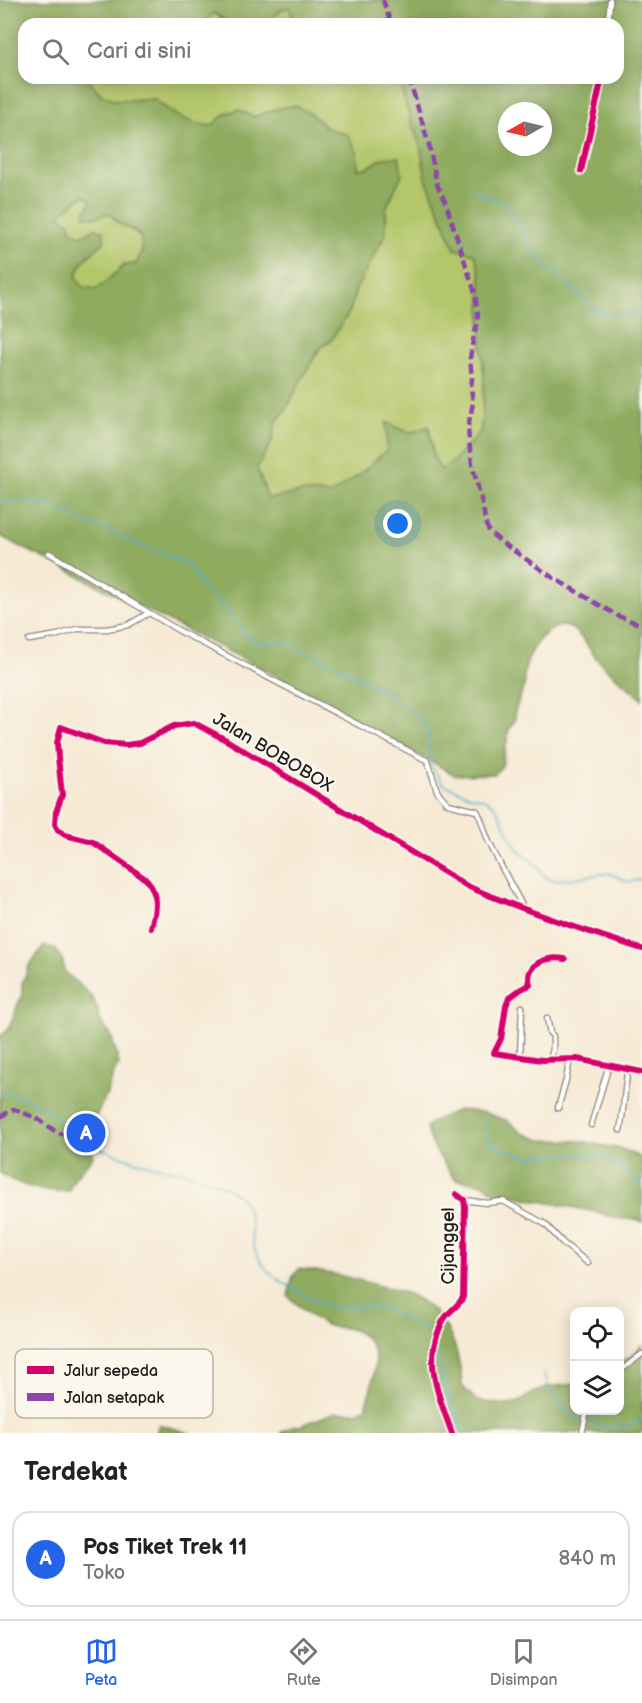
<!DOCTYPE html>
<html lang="id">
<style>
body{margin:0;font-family:"Balsamiq Sans",sans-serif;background:#f6f6f6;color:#222}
.controls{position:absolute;right:18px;bottom:18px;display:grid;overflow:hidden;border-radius:12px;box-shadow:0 3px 15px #0003}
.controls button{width:54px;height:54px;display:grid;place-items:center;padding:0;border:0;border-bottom:2px solid #e0e0e0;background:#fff;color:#222;font:30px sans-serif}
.compass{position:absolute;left:498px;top:102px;width:54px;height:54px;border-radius:50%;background:#fff;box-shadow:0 3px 15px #0003;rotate:262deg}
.you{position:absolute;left:398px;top:524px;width:21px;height:21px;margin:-15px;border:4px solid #fff;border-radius:50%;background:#1a73e8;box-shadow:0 0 0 9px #1a73e833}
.badge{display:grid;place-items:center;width:39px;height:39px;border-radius:50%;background:#2563eb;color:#fff;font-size:20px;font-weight:700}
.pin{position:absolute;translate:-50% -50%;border:3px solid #fff;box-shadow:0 2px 6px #0006}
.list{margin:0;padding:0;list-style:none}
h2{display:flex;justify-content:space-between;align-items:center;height:78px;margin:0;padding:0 24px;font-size:26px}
h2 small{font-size:20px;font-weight:400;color:#767676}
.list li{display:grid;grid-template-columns:39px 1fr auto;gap:18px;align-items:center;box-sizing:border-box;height:96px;margin:0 12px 12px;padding:0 12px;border:2px solid #e0e0e0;border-radius:18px}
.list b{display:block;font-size:22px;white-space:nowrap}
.list p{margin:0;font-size:20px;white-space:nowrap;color:#767676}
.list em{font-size:20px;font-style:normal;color:#767676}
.icon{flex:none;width:33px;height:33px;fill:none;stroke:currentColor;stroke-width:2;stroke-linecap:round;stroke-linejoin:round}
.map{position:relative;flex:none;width:642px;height:1433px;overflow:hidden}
.search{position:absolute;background:#fff;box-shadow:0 3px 15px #0003;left:18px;right:18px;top:18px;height:66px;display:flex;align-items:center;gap:15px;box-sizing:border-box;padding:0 21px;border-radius:18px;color:#767676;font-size:22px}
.sheet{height:186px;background:#fff}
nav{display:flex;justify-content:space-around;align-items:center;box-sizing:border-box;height:84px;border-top:2px solid #e0e0e0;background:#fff;font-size:16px;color:#767676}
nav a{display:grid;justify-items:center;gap:3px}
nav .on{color:#2563eb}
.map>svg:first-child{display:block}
.green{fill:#b3c66a;stroke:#687143;stroke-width:1.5}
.forest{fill:#8eab5e;stroke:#55643d;stroke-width:1.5;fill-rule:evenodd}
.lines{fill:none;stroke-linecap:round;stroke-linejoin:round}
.stream{stroke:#4caecb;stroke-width:1.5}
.minor-casing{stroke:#898378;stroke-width:7}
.minor{stroke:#fff;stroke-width:4.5}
.quiet{stroke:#8e44ad;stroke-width:4.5;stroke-dasharray:9 4.5;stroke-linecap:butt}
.cycleway-casing{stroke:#fbf7ec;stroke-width:10}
.cycleway{stroke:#d6006c;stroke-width:6}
.labels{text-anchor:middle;stroke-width:5;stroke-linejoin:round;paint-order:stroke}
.street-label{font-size:18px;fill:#1c1c1c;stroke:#fbf7ec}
.key{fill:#fbf7ec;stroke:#b8b5ae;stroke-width:1.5}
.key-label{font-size:16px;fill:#1c1c1c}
</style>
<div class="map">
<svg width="642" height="1433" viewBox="0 0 642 1433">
<rect width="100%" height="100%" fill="#fbf7ec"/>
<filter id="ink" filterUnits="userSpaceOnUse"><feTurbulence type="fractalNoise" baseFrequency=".0167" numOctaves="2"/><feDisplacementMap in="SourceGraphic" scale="12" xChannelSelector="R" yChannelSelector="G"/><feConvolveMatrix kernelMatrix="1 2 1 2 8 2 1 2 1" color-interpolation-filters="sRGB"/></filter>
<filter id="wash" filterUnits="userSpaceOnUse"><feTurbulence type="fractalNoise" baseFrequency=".008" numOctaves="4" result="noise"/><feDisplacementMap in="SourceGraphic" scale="24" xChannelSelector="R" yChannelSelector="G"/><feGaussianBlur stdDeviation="1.35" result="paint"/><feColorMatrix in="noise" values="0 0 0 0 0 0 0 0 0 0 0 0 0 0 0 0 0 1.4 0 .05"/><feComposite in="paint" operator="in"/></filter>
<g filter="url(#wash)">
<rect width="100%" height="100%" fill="#f6ead5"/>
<!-- green -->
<path class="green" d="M289 7 296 24H267L281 10Z
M214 13 231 24H201Z
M86 78H400L403 94 412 126 420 144 426 178 455 249 475 254 481 275V325L484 383 481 431 455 460 441 471 433 455 429 426 409 433 387 423V450L360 474 331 494 302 492 268 499 257 468 272 441 276 423 288 406 301 380 320 348 331 340 350 311 356 289 386 233V208L402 174 383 158 369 167 358 170 357 152 348 135 327 128 310 113 276 109 254 117 239 110 227 113 211 126C186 122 174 116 155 99L115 100 101 94Z
M84 195 91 201 84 215 98 217 109 213C114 218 118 223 124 226 145 237 147 241 136 264L125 265 97 290 82 287 76 276 83 261 104 242 96 228 82 236 73 232 69 222 58 215Z"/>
<!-- forest -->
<path class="forest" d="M0 0H642V699C627 686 611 674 597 659 584 644 574 614 549 631 544 635 540 638 536 644 530 654 521 671 525 683L515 711V720L509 729 502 766 495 774 455 775 277 676 0 536ZM289 7 296 24H618V78H400L403 94 412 126 420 144 426 178 455 249 475 254 481 275V325L484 383 481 431 455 460 441 470 433 455 429 426 409 433 386 422 387 450 360 474 331 494 302 492 268 499 257 468 272 441 276 423 288 406 301 380 320 348 331 340 350 311 356 289 386 233V208L402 174 399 157 383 158 369 167 358 170 357 152 348 135 327 128 310 113 295 105 276 109 254 117 239 110 227 113 211 126C186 122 174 116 155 99L115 100 101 94 86 78H24V24H201L214 13 231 24H267L281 10ZM507 111H543V147H507ZM84 195 91 201 84 216 98 217 109 213 121 225 136 231 141 237 142 251 136 264 125 265 97 289 83 287 76 276 83 261 104 242V231L96 228 81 236 73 232 69 222 59 215Z
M44 946 54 948 63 961 64 971 87 992 94 1001 98 1010 99 1018 104 1027 111 1035 119 1064 114 1073 106 1096 94 1120 90 1137 93 1156C85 1168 72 1176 69 1191 45 1192 20 1187 0 1173V1036L8 1030 22 994V982L27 973 28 967Z
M458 1110 483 1112 508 1121 522 1133 541 1140 581 1141 624 1150 642 1158V1222L636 1219H620L591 1211 494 1192 484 1184 455 1179C443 1162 431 1147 426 1127L434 1121Z
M299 1269C325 1271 348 1277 373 1284 385 1288 401 1290 413 1296 449 1317 459 1347 462 1386L477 1401 508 1405 519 1402 533 1393 546 1387 574 1384V1410H620V1362C629 1359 636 1352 642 1345V1433H280L295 1425 297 1427 336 1412H357L365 1408C373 1382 388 1343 353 1330 345 1327 333 1328 326 1325 313 1320 298 1305 288 1296L293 1276Z
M159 1425H162L190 1433H156Z"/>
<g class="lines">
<!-- stream -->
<path class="stream" d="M474 189 485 196 504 203 510 208 524 233 532 254 564 280 594 309C607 317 627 313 642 310
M0 501 40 503 53 507 87 523 101 527 142 546 186 563 191 568 198 581 210 595 222 605 247 635 253 640 260 643H290L300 650 336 665 394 697 419 717 428 730 431 766 443 784 471 796 484 799 494 805 498 811 517 849 538 867 545 877 552 880H559L609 873 628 882 642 879
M0 1092 29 1099 54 1113 69 1132
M484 1123 488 1140 492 1145 497 1147 528 1157 573 1154 605 1157 625 1170 637 1183 642 1184
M101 1149C114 1152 126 1159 139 1162 169 1171 227 1176 244 1203 251 1214 251 1230 253 1243 256 1257 267 1273 279 1280 295 1289 313 1302 332 1307 345 1309 360 1305 373 1307 392 1310 407 1320 423 1329L427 1332 433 1343
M437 1349C443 1379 448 1409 468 1433
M544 1374C551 1395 561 1411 582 1420
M587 1422C607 1429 626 1433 642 1418"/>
</g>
</g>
<g filter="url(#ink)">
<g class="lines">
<!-- minor casing -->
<g class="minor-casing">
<path id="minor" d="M608 24 610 0
M581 171 602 78
M49 553 183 633 428 761 437 791 448 804 477 811C483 821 484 832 489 842 500 865 512 887 524 909
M29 640 58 635 77 629H107L128 625 149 613
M151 928C155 912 159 894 147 880L93 842 65 835 58 830 55 824 56 812 62 795 58 757 57 743 61 727 104 743 126 745 140 743 174 726 194 723 228 741 467 886C524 911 583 930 642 949
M565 959C548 956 524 963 530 985L521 989 509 998 506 1006 501 1039 494 1053 542 1060 577 1059 642 1072
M547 1018 550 1033 553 1036V1049L550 1061
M520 1057 522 1007
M558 1108 566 1080 570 1059
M591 1125 609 1065
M620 1130C624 1110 624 1090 628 1069
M464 1200 487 1203 503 1201 545 1224 563 1243 588 1263
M620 1371 642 1354
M452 1433C440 1400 424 1365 439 1330 441 1326 442 1321 445 1318 450 1310 459 1306 463 1297L465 1207 464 1200 456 1194
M582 1433 587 1410"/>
</g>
<!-- minor -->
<use href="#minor" class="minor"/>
<!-- quiet -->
<path class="quiet" d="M383 0 391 24
M409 78 429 145 437 184 446 204 475 293 478 314 477 325 474 335 470 358 472 379 471 387 473 403 468 427 469 441 472 464 482 503 486 525 490 533 504 544 552 577 618 616 642 625
M0 1117 14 1109 36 1118 58 1133 67 1135 79 1131 96 1140"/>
<!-- cycleway casing -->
<g class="cycleway-casing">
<path id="cycleway" d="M581 171 602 78
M151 928C155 912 159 894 147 880L93 842 65 835 58 830 55 824 56 812 62 795 58 757 57 743 61 727 104 743 126 745 140 743 174 726 194 723 228 741 467 886C524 911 583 930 642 949
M565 959C548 956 524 963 530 985L521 989 509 998 506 1006 501 1039 494 1053 542 1060 577 1059 642 1072
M452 1433C440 1400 424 1365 439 1330 441 1326 442 1321 445 1318 450 1310 459 1306 463 1297L465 1207 464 1200 456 1194"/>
</g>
<!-- cycleway -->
<use href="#cycleway" class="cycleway"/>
</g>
</g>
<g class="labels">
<!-- street labels -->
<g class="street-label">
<text transform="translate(273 752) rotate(31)" y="6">Jalan BOBOBOX</text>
<text transform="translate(448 1246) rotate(-90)" y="6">Cijanggel</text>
</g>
</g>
<!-- legend -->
<rect x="15" y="1349" width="198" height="69" rx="9" class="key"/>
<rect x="27" y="1366" width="27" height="8" fill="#d6006c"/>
<rect x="27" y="1393" width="27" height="8" fill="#8e44ad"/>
<g class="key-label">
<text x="64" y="1376">Jalur sepeda</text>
<text x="64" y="1403">Jalan setapak</text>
</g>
</svg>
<div class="controls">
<button><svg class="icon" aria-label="locate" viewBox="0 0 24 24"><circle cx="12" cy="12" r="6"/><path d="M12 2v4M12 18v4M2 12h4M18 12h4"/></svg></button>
<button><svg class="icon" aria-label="layers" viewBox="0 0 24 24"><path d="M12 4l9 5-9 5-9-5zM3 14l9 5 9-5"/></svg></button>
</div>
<svg class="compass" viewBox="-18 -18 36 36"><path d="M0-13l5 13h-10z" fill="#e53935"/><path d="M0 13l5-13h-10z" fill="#767676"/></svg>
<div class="you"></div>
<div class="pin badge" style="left:86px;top:1133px">A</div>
<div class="search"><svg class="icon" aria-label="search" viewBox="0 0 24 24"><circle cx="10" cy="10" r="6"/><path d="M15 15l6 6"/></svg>Cari di sini</div>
</div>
<section class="sheet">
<h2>Terdekat<small></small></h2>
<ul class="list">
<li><span class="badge">A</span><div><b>Pos Tiket Trek 11</b><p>Toko</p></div><em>840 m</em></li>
</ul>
</section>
<nav>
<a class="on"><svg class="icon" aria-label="map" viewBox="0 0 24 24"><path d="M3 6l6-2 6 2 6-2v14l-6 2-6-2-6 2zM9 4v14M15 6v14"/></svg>Peta</a>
<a><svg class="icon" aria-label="directions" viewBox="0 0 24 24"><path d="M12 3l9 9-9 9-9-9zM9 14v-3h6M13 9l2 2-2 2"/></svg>Rute</a>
<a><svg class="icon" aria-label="saved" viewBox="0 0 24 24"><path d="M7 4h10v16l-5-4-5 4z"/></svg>Disimpan</a>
</nav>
